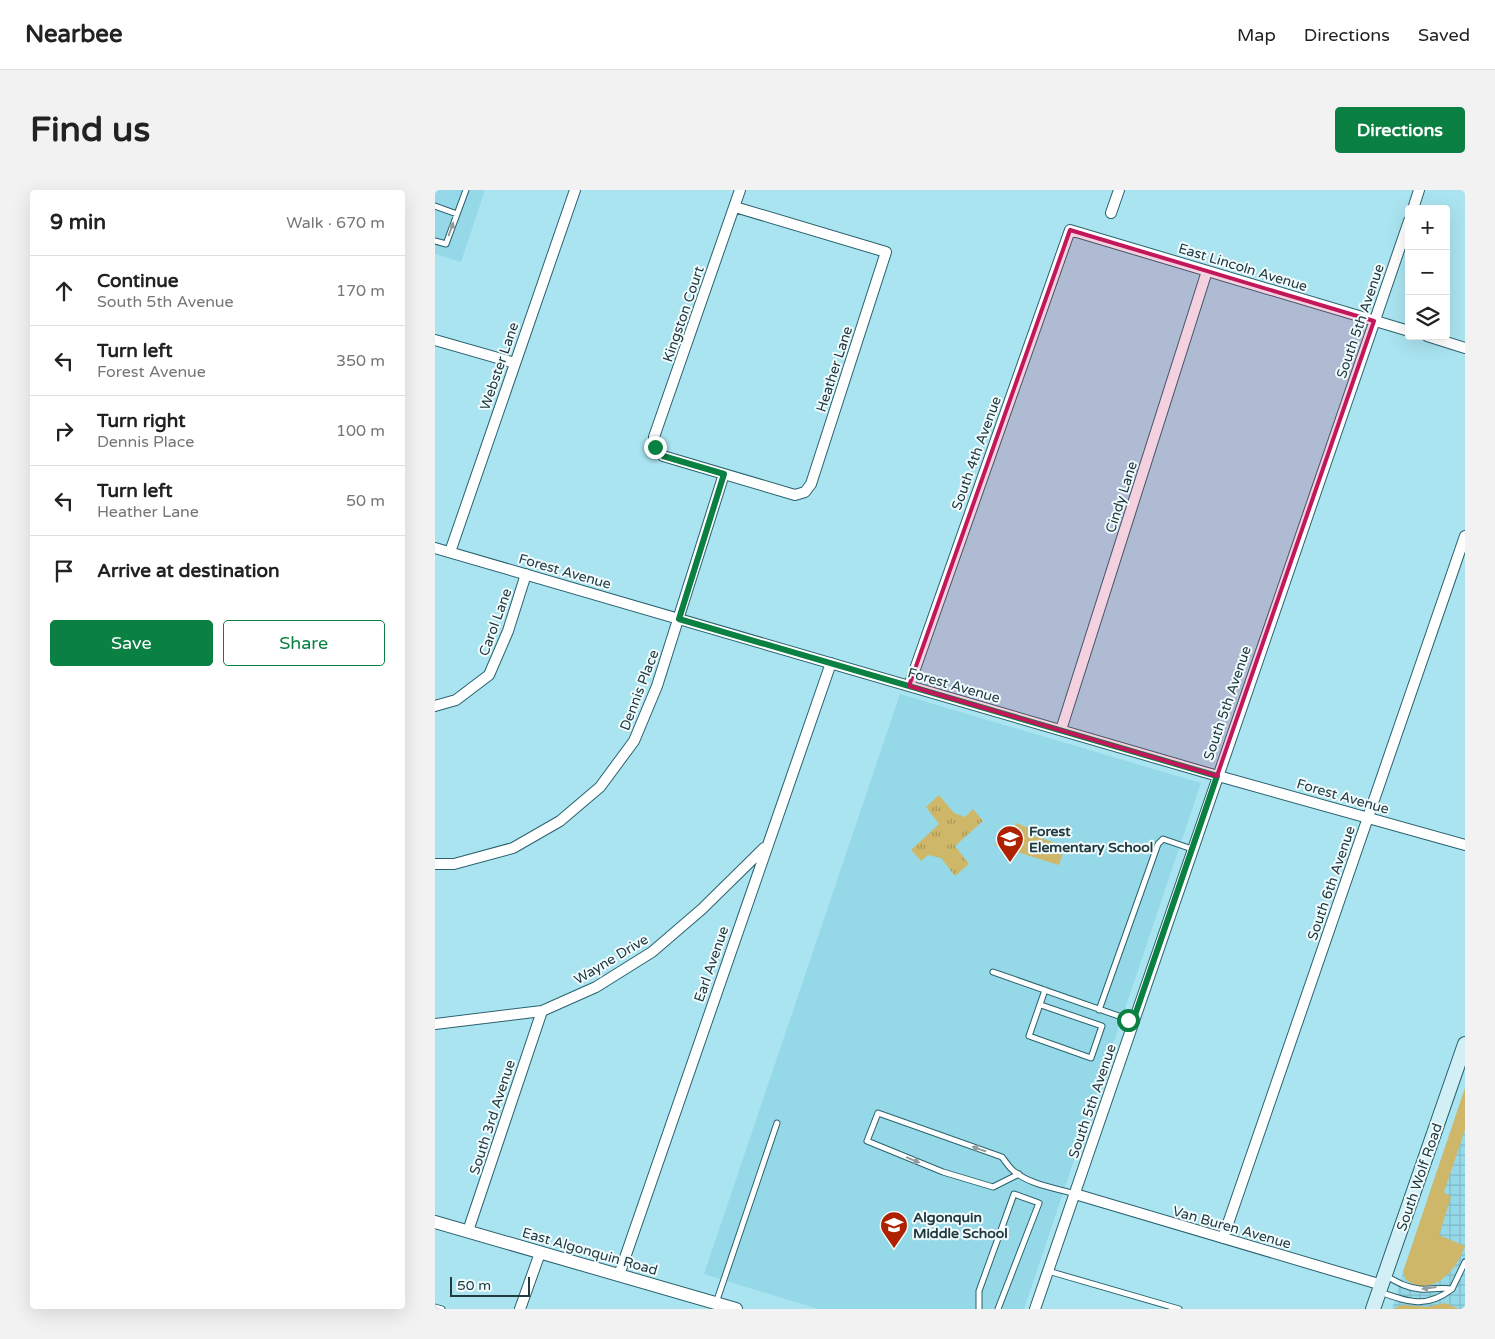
<!DOCTYPE html>
<meta charset="utf-8">
<style>
body{margin:0;font-family:"Varela Round",sans-serif;background:#f2f2f2;color:#222}
.controls{position:absolute;right:15px;top:15px;display:grid;overflow:hidden;border-radius:5px;box-shadow:0 5px 20px #0002}
.controls button{width:45px;height:45px;display:grid;place-items:center;padding:0;border:0;border-bottom:1px solid #e0e0e0;background:#fff;color:#222;font:25px sans-serif}
.scale{position:absolute;left:15px;bottom:12px;width:80px;box-sizing:border-box;padding-left:5px;border:2px solid #22393e;border-top:0;font-size:14px;line-height:18px;white-space:nowrap;color:#22393e;-webkit-text-stroke:4px #f1fcff;paint-order:stroke}
.stop{position:absolute;width:15px;height:15px;margin:-11px;border:4px solid #0b8043;border-radius:50%;background:#fff}
.stop.end{background:#0b8043;border-color:#fff;box-shadow:0 1px 5px #0008}
.list{margin:0;padding:0;list-style:none}
h2{display:flex;justify-content:space-between;align-items:center;height:65px;margin:0;padding:0 20px;font-size:21px}
h2 small{font-size:16px;font-weight:400;color:#767676}
.list li{display:grid;grid-template-columns:32px 1fr auto;gap:15px;align-items:center;box-sizing:border-box;height:70px;padding:0 20px;border-top:1px solid #e0e0e0}
.list b{display:block;font-size:19px;white-space:nowrap}
.list p{margin:0;font-size:16px;white-space:nowrap;color:#767676}
.list em{font-size:16px;font-style:normal;color:#767676}
.actions{display:flex;gap:10px;padding:15px 20px}
.actions a{flex:1;padding:11px 0;border:1px solid #0b8043;border-radius:5px;text-align:center;font-size:18px;color:#0b8043}
.actions .main{background:#0b8043;color:#fff}
.icon{flex:none;width:28px;height:28px;fill:none;stroke:currentColor;stroke-width:2;stroke-linecap:round;stroke-linejoin:round}
.map{position:relative;flex:none;width:1030px;height:1119px;overflow:hidden;border-radius:5px}
header{display:flex;align-items:center;gap:30px;box-sizing:border-box;height:70px;padding:0 25px;background:#fff;border-bottom:1px solid #e0e0e0}
header strong{font-size:24px}
nav{display:flex;gap:28px;margin-inline-start:auto;font-size:18px}
.intro{display:flex;align-items:center;justify-content:space-between;box-sizing:border-box;height:120px;padding:0 30px}
h1{margin:0;font-size:35px}
.button{padding:12px 22px;border-radius:5px;background:#0b8043;color:#fff;font-size:18px;font-weight:700}
main{display:flex;gap:30px;padding:0 30px}
aside{flex:1;background:#fff;border-radius:5px;box-shadow:0 5px 20px #0002}
.map>svg:first-child{display:block}
.built{fill:#95d9e8}
.industrial{fill:url(#industrial-grid)}
.grass{fill:#cfb769}
.park{fill:url(#park-tufts)}
.lines{fill:none;stroke-linecap:round;stroke-linejoin:round}
.service-casing{stroke:#2a626e;stroke-width:7}
.minor-casing{stroke:#2a626e;stroke-width:12}
.tertiary-casing{stroke:#2a626e;stroke-width:14}
.secondary-casing{stroke:#2a626e;stroke-width:16}
.service{stroke:#fff;stroke-width:5}
.minor{stroke:#fff;stroke-width:10}
.tertiary{stroke:#fff;stroke-width:12}
.secondary{stroke:#d1eff5;stroke-width:14}
.oneway{fill:#909c9e}
.route{stroke:#0b8043;stroke-width:6}
.marked{fill:#c2185b;fill-opacity:0.2;stroke:#c2185b;stroke-width:4;stroke-linejoin:round}
.labels{text-anchor:middle;stroke-width:4;stroke-linejoin:round;paint-order:stroke}
.street-label{font-size:14px;fill:#22393e;stroke:#f1fcff}
.poi-label{font-size:14px;font-weight:bold;fill:#22393e;stroke:#f1fcff;text-anchor:start}
</style>
<header>
<strong>Nearbee</strong>
<nav><a>Map</a><a>Directions</a><a>Saved</a></nav>
</header>
<div class="intro"><h1>Find us</h1><a class="button">Directions</a></div>
<main>
<aside>
<h2>9 min<small>Walk · 670 m</small></h2>
<ul class="list">
<li><svg class="icon" aria-label="ahead" viewBox="0 0 24 24"><path d="M12 20V5M6 11l6-6 6 6"/></svg><div><b>Continue</b><p>South 5th Avenue</p></div><em>170 m</em></li>
<li><svg class="icon" aria-label="left" viewBox="0 0 24 24"><path d="M17 20v-9H6M10 6l-5 5 5 5"/></svg><div><b>Turn left</b><p>Forest Avenue</p></div><em>350 m</em></li>
<li><svg class="icon" aria-label="right" viewBox="0 0 24 24"><path d="M7 20v-9h11M14 6l5 5-5 5"/></svg><div><b>Turn right</b><p>Dennis Place</p></div><em>100 m</em></li>
<li><svg class="icon" aria-label="left" viewBox="0 0 24 24"><path d="M17 20v-9H6M10 6l-5 5 5 5"/></svg><div><b>Turn left</b><p>Heather Lane</p></div><em>50 m</em></li>
<li><svg class="icon" aria-label="arrive" viewBox="0 0 24 24"><path d="M6 21V4h12l-3 4 3 4H6"/></svg><div><b>Arrive at destination</b></div></li>
</ul>
<div class="actions"><a class="main">Save</a><a>Share</a></div>
</aside>
<div class="map">
<svg width="1030" height="1119" viewBox="0 0 1030 1119">
<defs>
<pattern id="industrial-grid" width="8" height="8" patternUnits="userSpaceOnUse" patternTransform="scale(1.25)"><rect width="8" height="8" fill="#95d9e8"/><path d="M0 4h8M4 0v8" fill="none" stroke="#80bbc8"/></pattern>
<pattern id="park-tufts" width="24" height="20" patternUnits="userSpaceOnUse" patternTransform="scale(1.25)"><rect width="24" height="20" fill="#cfb769"/><path d="M3 7l-1-3M5 7V3M7 7l1-3M15 17l-1-3M17 17v-4M19 17l1-3" fill="none" stroke="#a89658"/></pattern>
</defs>
<rect width="100%" height="100%" fill="#aae4f1"/>
<!-- built -->
<path class="built" d="M0 0H50L26 72 0 64Z
M465 504 766 593 589 1119H383L269 1084Z"/>
<!-- industrial -->
<path class="industrial" d="M1030 898V1119H957L968 1082Z"/>
<!-- grass -->
<path class="grass" d="M581 633 594 638 593 644 630 656 624 675 559 655 579 638Z
M1030 898V940L1009 1002 1016 1007 1004 1045 1030 1056C1022 1079 998 1109 971 1090L968 1082Z
M1010 1113 1024 1119H958L967 1115 992 1117Z"/>
<!-- park -->
<path class="park" d="M504 605 519 623 530 627 538 619 548 631 520 656 534 674 520 686 506 668 493 665 486 671 476 660 504 634 491 617Z"/>
<g class="lines">
<!-- service casing -->
<g class="service-casing">
<path id="service" d="M0 16 22 24
M0 51 11 54 31 0
M558 782 698 831
M606 815 667 836 656 868 594 846 610 800
M664 820 723 654 728 649 757 659
M584 984 558 997 508 982 432 951 443 923 567 967C571 972 575 979 580 982 596 995 621 998 640 1004
M613 1081 744 1119
M1017 1099 1030 1072
M945 1102C973 1112 991 1119 1017 1099 1005 1097 996 1100 985 1099 972 1098 962 1092 951 1086
M281 1113 342 933
M0 1117 7 1119
M544 1119V1101L579 1004 604 1013 563 1119"/>
</g>
<!-- minor casing -->
<g class="minor-casing">
<path id="minor" d="M300 17 451 62 376 294 370 302 360 305 228 266 220 257 219 247 305 0
M978 19 984 0
M676 23 684 0
M992 146 1030 158
M0 150 80 173
M0 358 769 582 1030 655
M15 362 140 0
M474 496 635 40 974 141
M0 516 21 510 54 485 73 441 91 384
M626 540 772 81
M0 674H19L78 658 125 631 165 597 199 551 222 496 289 284
M0 834 107 821 161 797 217 762 267 719 329 658
M640 1004 947 1095
M33 1041 107 821
M788 1048 1030 346
M184 1085 396 473
M85 1119 105 1063
M600 1119 974 31"/>
</g>
<!-- tertiary casing -->
<g class="tertiary-casing">
<path id="tertiary" d="M0 1032 301 1119"/>
</g>
<!-- secondary casing -->
<g class="secondary-casing">
<path id="secondary" d="M938 1119 1030 854"/>
</g>
<!-- service -->
<use href="#service" class="service"/>
<!-- minor -->
<use href="#minor" class="minor"/>
<!-- tertiary -->
<use href="#tertiary" class="tertiary"/>
<!-- secondary -->
<use href="#secondary" class="secondary"/>
</g>
<!-- one-way arrows -->
<defs><path id="oneway-solid" d="M-6-.8H1V-3.2L6.5 0L1 3.2V.8H-6Z" transform="scale(1.25)"/></defs>
<g class="oneway">
<use href="#oneway-solid" transform="translate(16 39) rotate(-70)"/>
<use href="#oneway-solid" transform="translate(544 959) rotate(-161)"/>
<use href="#oneway-solid" transform="translate(478 970) rotate(22)"/>
<use href="#oneway-solid" transform="translate(994 1098) rotate(173)"/>
</g>
<g class="lines">
<!-- route -->
<path class="route" d="M220 257 228 266 289 284 244 429 782 586 698 831 693 830"/>
</g>
<!-- marked area -->
<path class="marked" d="M635 40 939 131 782 586 474 496Z"/>
<!-- icons -->
<defs>
<g id="school-pin" transform="scale(1.4375)"><path d="M0 17L-7.5 6A9.5 9.5 0 1 1 7.5 6Z" fill="#ae2101" stroke="#f1fcff"/><path d="M0-5L7-2L0 1L-7-2ZM-4 1L0 2.5L4 1V4Q0 6-4 4Z" fill="#fff"/></g>
</defs>
<g fill-rule="evenodd">
<use href="#school-pin" x="575" y="649"/>
<use href="#school-pin" x="459" y="1035"/>
</g>
<g class="labels">
<!-- street labels -->
<g class="street-label">
<text transform="translate(808 77) rotate(17)" y="5">East Lincoln Avenue</text>
<text transform="translate(248 124) rotate(-71)" y="5">Kingston Court</text>
<text transform="translate(925 131) rotate(-71)" y="5">South 5th Avenue</text>
<text transform="translate(64 176) rotate(-71)" y="5">Webster Lane</text>
<text transform="translate(399 179) rotate(-72)" y="5">Heather Lane</text>
<text transform="translate(541 263) rotate(-70)" y="5">South 4th Avenue</text>
<text transform="translate(686 307) rotate(-72)" y="5">Cindy Lane</text>
<text transform="translate(130 381) rotate(16)" y="5">Forest Avenue</text>
<text transform="translate(60 432) rotate(-70)" y="5">Carol Lane</text>
<text transform="translate(519 495) rotate(16)" y="5">Forest Avenue</text>
<text transform="translate(204 500) rotate(-69)" y="5">Dennis Place</text>
<text transform="translate(792 513) rotate(-71)" y="5">South 5th Avenue</text>
<text transform="translate(908 606) rotate(16)" y="5">Forest Avenue</text>
<text transform="translate(896 693) rotate(-71)" y="5">South 6th Avenue</text>
<text transform="translate(176 769) rotate(-31)" y="5">Wayne Drive</text>
<text transform="translate(276 774) rotate(-71)" y="5">Earl Avenue</text>
<text transform="translate(657 911) rotate(-71)" y="5">South 5th Avenue</text>
<text transform="translate(57 927) rotate(-72)" y="5">South 3rd Avenue</text>
<text transform="translate(984 987) rotate(-71)" y="5">South Wolf Road</text>
<text transform="translate(797 1037) rotate(16)" y="5">Van Buren Avenue</text>
<text transform="translate(155 1061) rotate(16)" y="5">East Algonquin Road</text>
</g>
<!-- poi labels -->
<g class="poi-label">
<text x="594" y="646">Forest<tspan x="594" dy="16">Elementary School</tspan></text>
<text x="478" y="1032">Algonquin<tspan x="478" dy="16">Middle School</tspan></text>
</g>
</g>
</svg>
<div class="controls">
<button>+</button>
<button>−</button>
<button><svg class="icon" aria-label="layers" viewBox="0 0 24 24"><path d="M12 4l9 5-9 5-9-5zM3 14l9 5 9-5"/></svg></button>
</div>
<div class="scale">50 m</div>
<div class="stop" style="left:693px;top:830px"></div>
<div class="stop end" style="left:220px;top:257px"></div>
</div>
</main>
